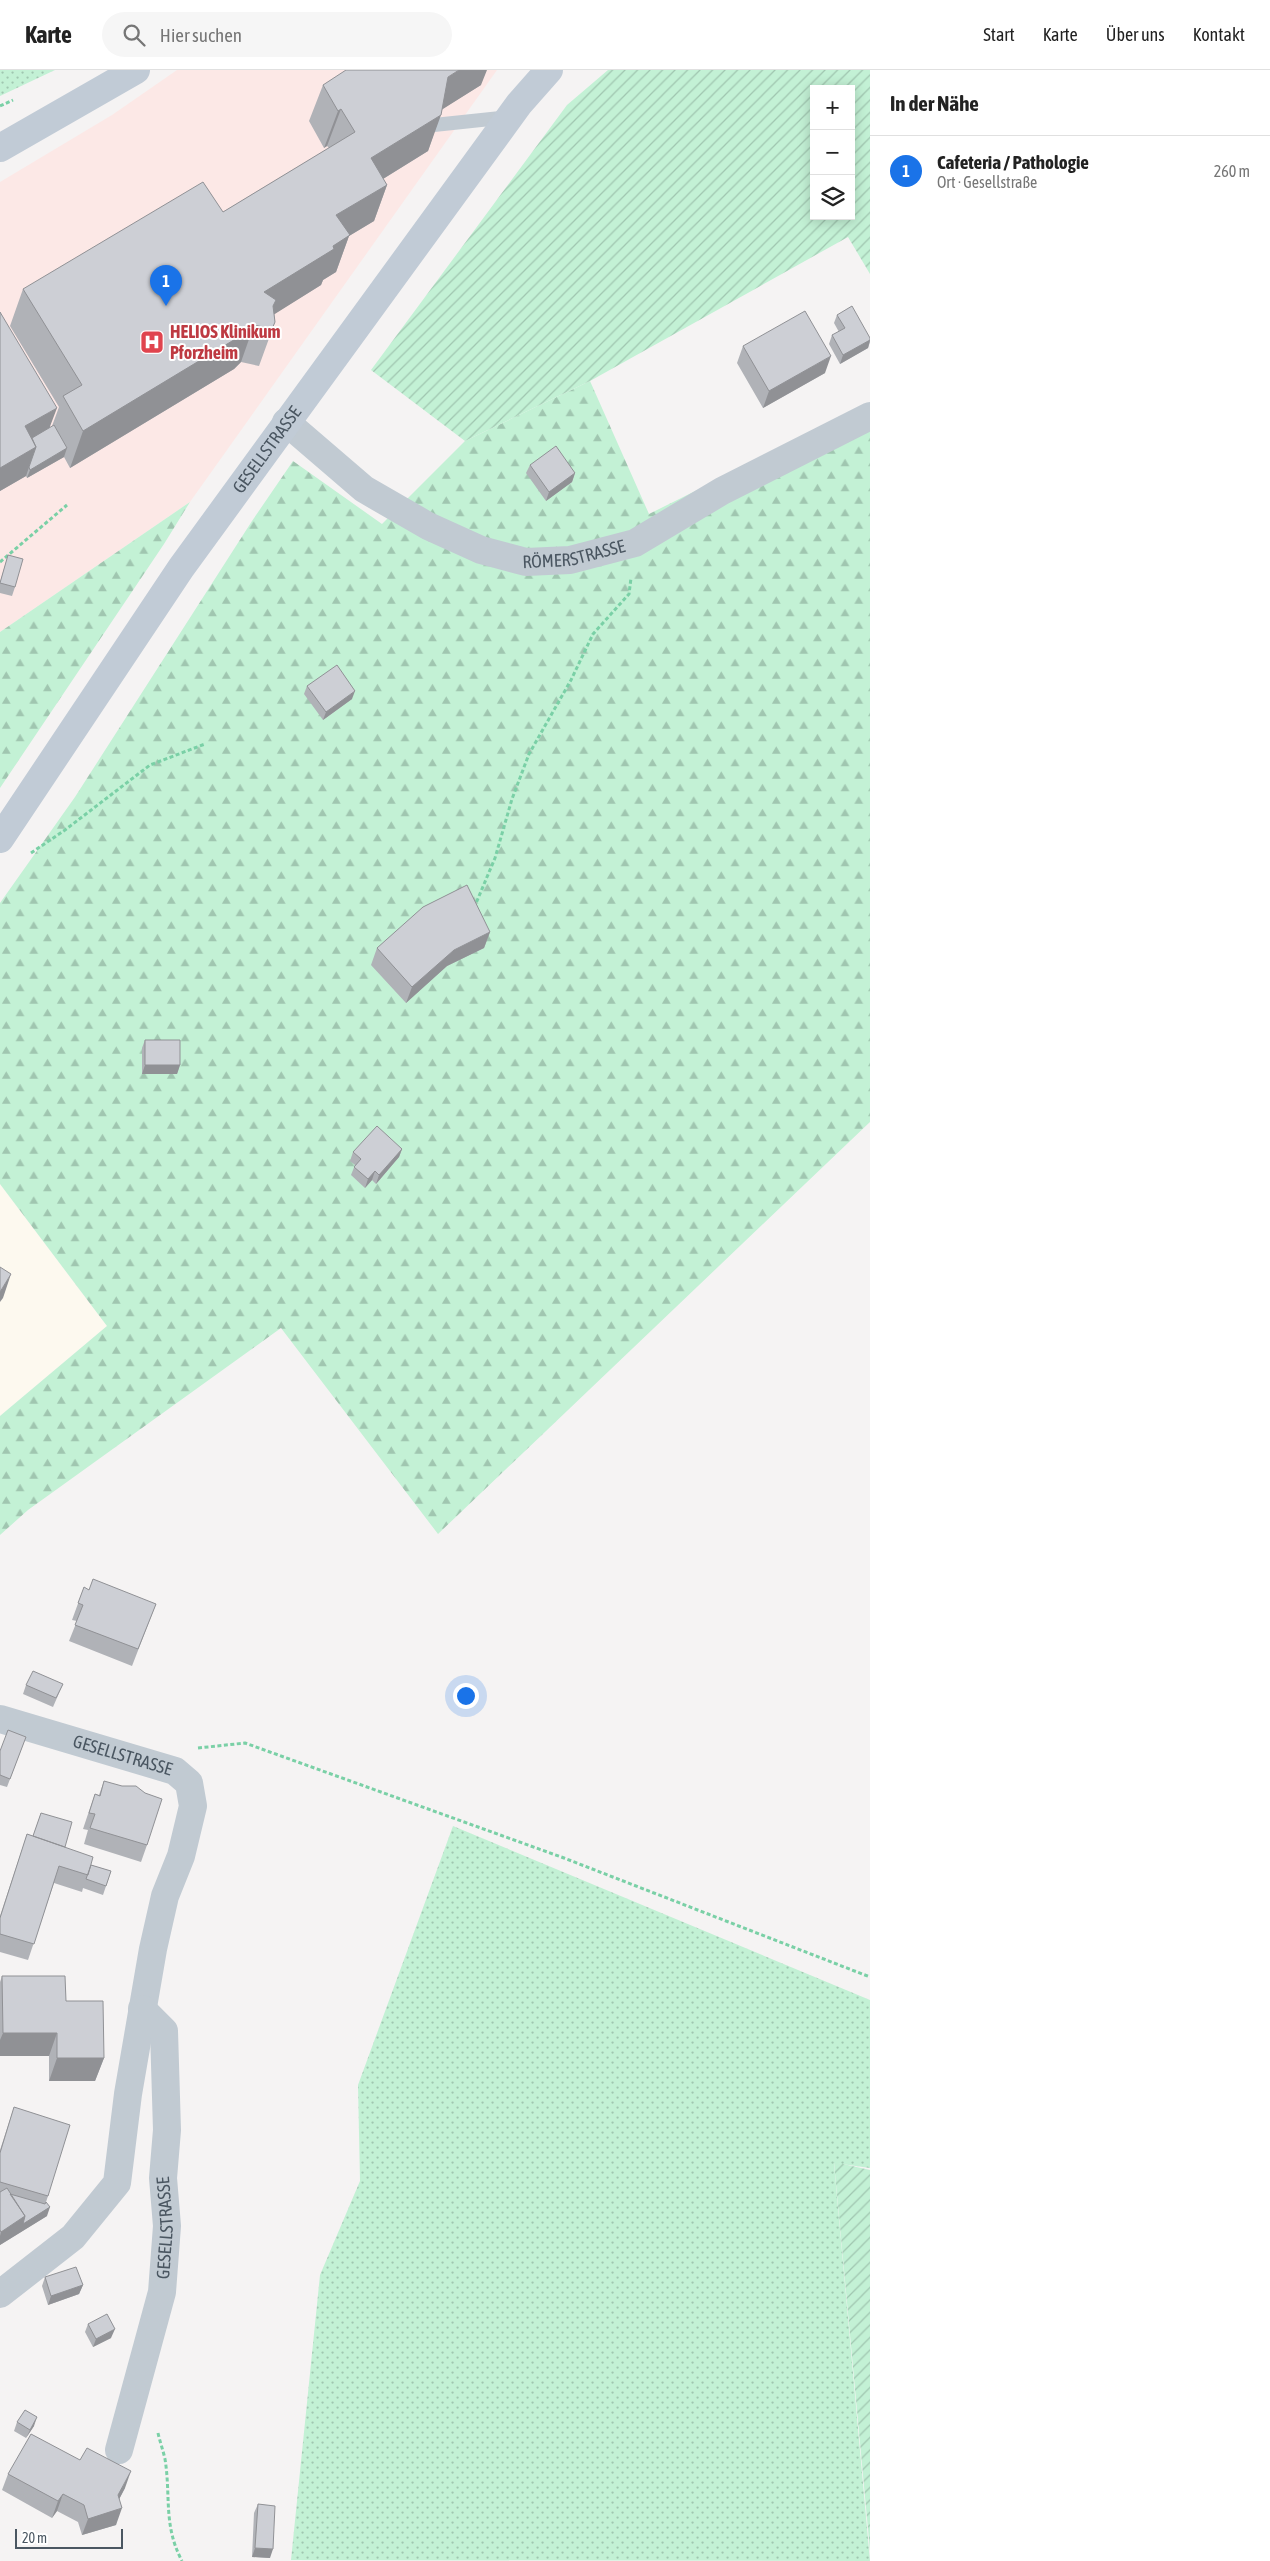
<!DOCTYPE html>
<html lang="de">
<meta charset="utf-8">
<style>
body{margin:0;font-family:"Asap Condensed",sans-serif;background:#f6f6f6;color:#222}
.controls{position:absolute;right:15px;top:15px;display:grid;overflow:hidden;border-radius:0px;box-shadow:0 2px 12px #0003}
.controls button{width:45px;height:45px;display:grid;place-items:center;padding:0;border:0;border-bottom:1px solid #e0e0e0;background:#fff;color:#222;font:25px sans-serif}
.scale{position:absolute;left:15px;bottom:12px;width:108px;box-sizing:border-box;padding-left:5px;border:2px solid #4a5661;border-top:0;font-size:14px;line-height:18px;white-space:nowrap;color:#4a5661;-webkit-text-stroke:4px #fff;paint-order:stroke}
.you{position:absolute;left:465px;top:1625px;width:18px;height:18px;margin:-12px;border:4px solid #fff;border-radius:50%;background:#1a73e8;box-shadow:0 0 0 8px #1a73e833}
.badge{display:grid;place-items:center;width:32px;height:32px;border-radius:50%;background:#1a73e8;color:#fff;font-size:16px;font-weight:700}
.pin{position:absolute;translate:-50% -41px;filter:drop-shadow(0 1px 2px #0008)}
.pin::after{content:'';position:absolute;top:26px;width:18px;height:15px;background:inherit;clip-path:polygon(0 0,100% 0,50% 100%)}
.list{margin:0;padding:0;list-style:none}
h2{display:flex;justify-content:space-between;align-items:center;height:65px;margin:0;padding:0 20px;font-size:21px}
h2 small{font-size:16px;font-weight:400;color:#767676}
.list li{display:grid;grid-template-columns:32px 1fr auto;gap:15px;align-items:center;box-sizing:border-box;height:70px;padding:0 20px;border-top:1px solid #e0e0e0}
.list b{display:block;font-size:19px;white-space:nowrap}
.list p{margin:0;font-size:16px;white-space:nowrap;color:#767676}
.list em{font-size:16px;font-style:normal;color:#767676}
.icon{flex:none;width:28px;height:28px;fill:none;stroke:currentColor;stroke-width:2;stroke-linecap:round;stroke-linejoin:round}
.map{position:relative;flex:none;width:870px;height:2491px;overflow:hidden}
header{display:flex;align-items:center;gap:30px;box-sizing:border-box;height:70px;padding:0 25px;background:#fff;border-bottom:1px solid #e0e0e0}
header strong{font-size:24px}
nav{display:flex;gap:28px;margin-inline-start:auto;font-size:18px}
.search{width:350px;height:45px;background:#f6f6f6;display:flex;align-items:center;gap:12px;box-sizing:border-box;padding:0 18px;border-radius:28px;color:#767676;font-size:19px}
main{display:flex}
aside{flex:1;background:#fff}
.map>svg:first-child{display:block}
.commercial{fill:#fdf9ef}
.medical{fill:#fce8e6}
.grass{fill:url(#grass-dots)}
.forest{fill:url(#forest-firs)}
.garden{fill:url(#garden-furrows);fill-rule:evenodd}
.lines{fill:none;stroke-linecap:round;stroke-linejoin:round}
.path{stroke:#7ad0a6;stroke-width:3;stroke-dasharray:4 2.5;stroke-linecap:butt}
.lane{stroke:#c1cad2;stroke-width:14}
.street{stroke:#c1cad2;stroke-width:28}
.secondary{stroke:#c1cbd6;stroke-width:28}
.wall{fill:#b0b2b7}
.shaded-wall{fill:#909195}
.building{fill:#cdcfd5;stroke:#909195}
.labels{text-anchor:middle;stroke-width:4;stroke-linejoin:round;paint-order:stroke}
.health-label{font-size:18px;font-weight:bold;fill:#be3a42;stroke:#fff;text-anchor:start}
.street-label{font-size:18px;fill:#4a5661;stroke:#fff}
</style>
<header>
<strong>Karte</strong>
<div class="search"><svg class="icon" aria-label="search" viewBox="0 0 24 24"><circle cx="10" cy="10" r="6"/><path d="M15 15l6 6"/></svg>Hier suchen</div>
<nav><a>Start</a><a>Karte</a><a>Über uns</a><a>Kontakt</a></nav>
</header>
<main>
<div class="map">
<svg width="870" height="2491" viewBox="0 0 870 2491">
<defs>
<pattern id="grass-dots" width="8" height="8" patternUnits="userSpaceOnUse" patternTransform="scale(1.25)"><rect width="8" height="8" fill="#c3f1d5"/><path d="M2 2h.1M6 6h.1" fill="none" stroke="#a0c6b0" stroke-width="1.8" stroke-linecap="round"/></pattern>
<pattern id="forest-firs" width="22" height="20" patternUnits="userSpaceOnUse" patternTransform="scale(1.25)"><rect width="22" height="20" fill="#c3f1d5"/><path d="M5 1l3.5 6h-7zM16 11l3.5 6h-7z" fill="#a0c6b0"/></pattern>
<pattern id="garden-furrows" width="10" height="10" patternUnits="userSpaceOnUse" patternTransform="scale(1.25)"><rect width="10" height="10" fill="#c3f1d5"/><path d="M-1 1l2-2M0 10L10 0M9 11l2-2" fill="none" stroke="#a0c6b0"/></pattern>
</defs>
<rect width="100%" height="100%" fill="#f5f3f3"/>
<!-- commercial -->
<path class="commercial" d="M0 1114 107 1256 0 1346Z"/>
<!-- medical -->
<path class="medical" d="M177 0H497L190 432 0 562V112L112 45Z"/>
<!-- grass -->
<path class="grass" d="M0 0H55L0 26Z
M453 1756 870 1930V2098L834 2093 870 2491 291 2490 320 2205 360 2111 358 2015Z"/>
<!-- forest -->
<path class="forest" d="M590 311 649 444 870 334V1052L438 1464 281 1258 28 1440 0 1465V1346L107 1256 0 1114V833L75 727 252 451 293 391 382 454 465 371Z
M190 432 164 474 0 718V562Z"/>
<!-- garden -->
<path class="garden" d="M608 0H870V204L848 167 590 311 465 371 371 300 567 35ZM814 19H851V146H814Z
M834 2092 870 2100V2481Z"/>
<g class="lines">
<!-- path -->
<path class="path" d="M0 36 13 30
M0 492 67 435
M31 783 65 760 150 695 205 674
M474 838 495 788 512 729 529 684 571 610 593 564 629 524 631 508
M198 1678 245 1673 564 1788 870 1907
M158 2363C160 2372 163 2380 165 2389 171 2426 163 2455 182 2491"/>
<!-- lane -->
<path class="lane" d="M434 55 510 47"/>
<!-- street -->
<g class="street">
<path id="s1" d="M286 352 364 419 428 456 481 480 526 492 570 490 635 473 722 421 870 346"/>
<path id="s2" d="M0 1649 175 1701 189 1713 193 1736 181 1786 165 1826 153 1879 128 2024 117 2113 73 2167 0 2224"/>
<path id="s3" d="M119 2380 162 2222 167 2156 163 2108 167 2060 164 1961 142 1939"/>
</g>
<!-- secondary -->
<g class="secondary">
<path d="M0 78 136 0"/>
<path id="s4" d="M0 769 181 498 519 34 549 0"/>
</g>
</g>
<!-- wall -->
<path class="wall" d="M323 15H481L442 39 428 81 383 109 387 115 374 151 349 166 336 202 323 210 321 215 274 244 275 252 259 296 241 292 234 299 70 398 64 387 27 408 26 406 0 421V242L50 358 52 356 59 337 10 256 23 219 223 142 329 78 327 76 324 78 309 51Z
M837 245 870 268V272L868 278 840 294 829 274 832 265 839 262 834 253Z
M743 276 825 303 763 338 737 293Z
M530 395 575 403 572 412 546 431 526 403Z
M8 485 15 517 12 526 0 523V512Z
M307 616 352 629 323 650 304 624Z
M490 862 484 878 447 896 406 933 371 895 377 878Z
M145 970 180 995 177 1004H142V978Z
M402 1079 399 1087 376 1114 372 1110 365 1118 351 1105 355 1095 350 1091 353 1082Z
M84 1517 89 1520 156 1534 132 1596 69 1571 77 1551 72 1550Z
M63 1614 53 1637 23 1624 26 1615Z
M26 1667 7 1717 0 1715V1681Z
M104 1711 147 1775 141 1792 84 1774 88 1760 83 1759 89 1741 95 1724 99 1725Z
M41 1743 65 1777 91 1795 111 1801 103 1825 83 1818 82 1822 54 1813 28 1890 0 1882V1846L27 1764 33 1766Z
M2 1906 66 1931 104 1988 95 2011H49V1986H0V1912Z
M14 2037 48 2126 46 2132 47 2146 0 2175V2080Z
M45 2207 83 2215 79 2224 48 2235 42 2216Z
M88 2254 111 2268 93 2277 85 2262Z
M17 2352 34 2356 26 2368 14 2361Z
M8 2404 125 2418 119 2429 116 2455 82 2465 78 2452 57 2441 52 2448 2 2420Z
M258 2434 270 2488 252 2487 254 2443Z"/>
<!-- shaded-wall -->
<path class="shaded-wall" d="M459 0H487L481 15 435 44 448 7Z
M341 39 327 76 324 78 338 41Z
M441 45 428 81 357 125 371 88Z
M387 115 374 151 349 166 336 202 323 210 321 215 270 247 254 255 241 292 234 299 70 398 83 361 264 222 336 145Z
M870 270 868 278 840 294 843 285Z
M831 286 825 303 763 338 769 321Z
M57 338 46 367 20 382 25 356Z
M36 377 26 406 0 421V398Z
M67 378 64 387 27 408 30 400Z
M575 403 572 412 546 431 549 422Z
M355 621 352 629 323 650 326 642Z
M490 862 484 878 447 896 406 933 412 917 454 880Z
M145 995H180L177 1004H142Z
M402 1079 399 1087 376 1114 379 1105Z
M375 1101 372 1110 365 1118 368 1109Z
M11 1204 3 1228 0 1232V1222Z
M3 1963H57L49 1986H0V1970Z
M57 1988H104L95 2011H49Z
M50 2137 47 2146 0 2175V2166L1 2162 25 2146Z
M83 2215 79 2224 48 2235 51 2226Z
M115 2259 111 2268 93 2277 96 2269Z
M37 2347 34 2356 26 2368 30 2360Z
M131 2401 125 2418 113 2441 122 2438 116 2455 82 2465 88 2449 118 2425Z
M63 2424 57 2441 52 2448 58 2431Z
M255 2478 273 2479 270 2488 252 2487Z"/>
<!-- building -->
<path class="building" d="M346 0H459L448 7 441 45 371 88 387 115 336 145 350 165 333 176 334 179 264 222 276 230 273 236 275 252 272 259 254 255 247 262 83 361 63 326 82 315 23 219 203 112 223 142 355 62 341 39 338 41 323 15Z
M852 236 870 268V270L843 285 832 265 845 258 837 245Z
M805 241 831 286 769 321 743 276Z
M0 242 57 338 25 356 36 377 0 398Z
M54 355 67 378 30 400 29 397 36 377 32 368Z
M556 376 575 403 549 422 530 395Z
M8 485 23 489 15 517 0 513Z
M337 595 355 621 326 642 307 616Z
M467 815 490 862 454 880 412 917 377 878 423 837Z
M145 970H180V995H145Z
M377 1056 402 1079 379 1105 375 1101 368 1109 354 1097 361 1089 353 1082Z
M0 1197 11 1204 0 1222Z
M93 1509 156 1534 138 1579 75 1555 83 1535 78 1533 84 1517 89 1520Z
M33 1601 63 1614 56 1628 26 1615Z
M8 1660 26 1667 10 1709 0 1705V1681Z
M104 1711 122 1716H136L145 1723 162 1729 147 1775 90 1758 95 1744 89 1743 95 1724 100 1726Z
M41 1743 72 1752 65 1777 33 1766Z
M27 1764 93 1787 88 1805 59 1796 34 1874 0 1864V1848Z
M91 1795 111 1801 106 1816 86 1809Z
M2 1906H65L66 1931H103L104 1988H57V1963H3Z
M14 2037 70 2055 48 2126 0 2112V2083Z
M7 2118 25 2146 1 2162 0 2160V2122Z
M10 2124 45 2134 46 2132 50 2137 23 2154 25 2146Z
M76 2197 83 2215 51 2226 45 2207Z
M107 2244 115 2259 96 2269 88 2254Z
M25 2340 37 2347 30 2360 17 2352Z
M31 2364 80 2390 87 2378 131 2401 118 2425 122 2438 88 2449 84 2435 63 2424 58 2431 8 2404Z
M258 2434 275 2436 273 2479 255 2478Z"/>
<!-- icons -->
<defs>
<g id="hospital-square" transform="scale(1.25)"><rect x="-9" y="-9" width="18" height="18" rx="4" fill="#e0444e" stroke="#fff"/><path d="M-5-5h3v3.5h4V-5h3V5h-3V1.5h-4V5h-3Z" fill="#fff"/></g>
</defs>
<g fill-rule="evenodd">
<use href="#hospital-square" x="152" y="272"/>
</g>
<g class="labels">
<!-- health labels -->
<g class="health-label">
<text x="170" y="268">HELIOS Klinikum<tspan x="170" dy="21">Pforzheim</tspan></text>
</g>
<!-- street labels -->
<g class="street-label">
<text dy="6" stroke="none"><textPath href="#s4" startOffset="472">GESELLSTRASSE</textPath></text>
<text dy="6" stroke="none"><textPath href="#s1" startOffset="330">RÖMERSTRASSE</textPath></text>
<text dy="6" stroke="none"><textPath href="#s2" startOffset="128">GESELLSTRASSE</textPath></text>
<text dy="6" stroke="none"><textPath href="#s3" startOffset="228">GESELLSTRASSE</textPath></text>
</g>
</g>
</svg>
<div class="controls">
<button>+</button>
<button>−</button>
<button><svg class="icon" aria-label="layers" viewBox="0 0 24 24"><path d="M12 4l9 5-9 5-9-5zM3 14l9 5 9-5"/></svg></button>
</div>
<div class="scale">20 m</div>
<div class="you"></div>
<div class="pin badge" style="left:166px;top:236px">1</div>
</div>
<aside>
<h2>In der Nähe<small></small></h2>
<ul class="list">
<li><span class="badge">1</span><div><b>Cafeteria / Pathologie</b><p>Ort · Gesellstraße</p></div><em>260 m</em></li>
</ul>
</aside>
</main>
